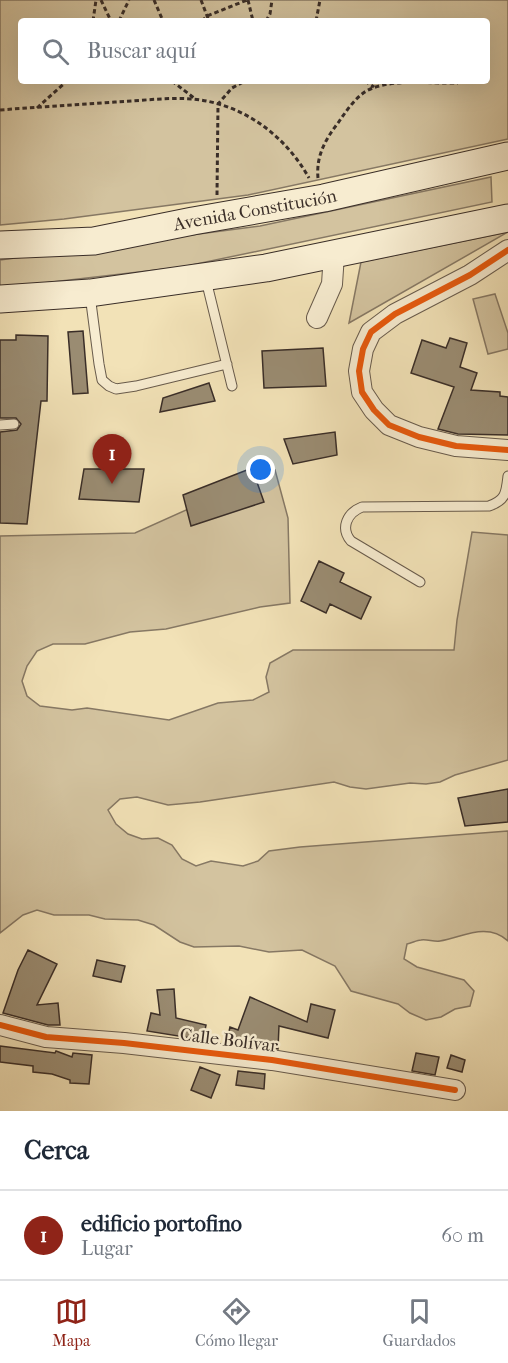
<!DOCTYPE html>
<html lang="es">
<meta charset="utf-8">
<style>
body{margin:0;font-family:"IM FELL French Canon",serif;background:#f2f2f3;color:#1f2937}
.you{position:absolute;left:261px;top:470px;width:21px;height:21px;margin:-15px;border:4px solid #fff;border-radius:50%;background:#1a73e8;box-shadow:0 0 0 9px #1a73e833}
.badge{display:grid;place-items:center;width:39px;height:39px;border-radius:50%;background:#8f2418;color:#fff;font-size:20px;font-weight:700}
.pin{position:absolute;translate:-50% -50px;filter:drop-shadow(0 2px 3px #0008)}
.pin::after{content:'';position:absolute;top:32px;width:21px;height:18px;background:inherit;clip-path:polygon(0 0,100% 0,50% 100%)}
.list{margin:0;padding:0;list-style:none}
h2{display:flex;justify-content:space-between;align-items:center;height:78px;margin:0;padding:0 24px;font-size:26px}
h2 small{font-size:20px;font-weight:400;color:#747a83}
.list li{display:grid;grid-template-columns:39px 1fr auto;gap:18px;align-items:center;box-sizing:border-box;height:90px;padding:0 24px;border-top:2px solid #e0e1e3}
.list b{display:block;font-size:22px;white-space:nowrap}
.list p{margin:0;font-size:20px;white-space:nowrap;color:#747a83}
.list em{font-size:20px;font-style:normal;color:#747a83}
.icon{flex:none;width:33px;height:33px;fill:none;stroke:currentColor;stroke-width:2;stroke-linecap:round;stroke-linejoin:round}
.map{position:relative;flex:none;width:508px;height:1111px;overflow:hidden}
.search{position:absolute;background:#fff;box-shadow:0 6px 24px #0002;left:18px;right:18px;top:18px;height:66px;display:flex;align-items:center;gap:15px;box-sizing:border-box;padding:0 21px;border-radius:6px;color:#747a83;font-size:22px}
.sheet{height:168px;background:#fff}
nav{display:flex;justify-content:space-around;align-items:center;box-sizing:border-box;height:84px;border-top:2px solid #e0e1e3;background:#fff;font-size:16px;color:#747a83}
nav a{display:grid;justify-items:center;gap:3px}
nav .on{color:#8f2418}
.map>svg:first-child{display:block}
.green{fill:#d3c39f;stroke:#867864;stroke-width:1.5;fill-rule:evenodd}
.building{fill:#9a8c72;stroke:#3a2e28;stroke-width:1.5}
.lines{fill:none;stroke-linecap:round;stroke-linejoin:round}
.lane-casing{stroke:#685b4c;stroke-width:11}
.street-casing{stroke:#685b4c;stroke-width:22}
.secondary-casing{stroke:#3a2e28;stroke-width:29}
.path{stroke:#3a2e28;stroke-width:3;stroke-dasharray:4.5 3;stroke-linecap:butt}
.lane{stroke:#f7ecd0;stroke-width:9}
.street{stroke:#f7ecd0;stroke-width:20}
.secondary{stroke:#f7ecd0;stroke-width:27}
.cycleway-casing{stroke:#f7ecd0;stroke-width:10}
.cycleway{stroke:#e8590c;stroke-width:6}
.labels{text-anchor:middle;stroke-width:5;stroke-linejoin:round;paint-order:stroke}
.street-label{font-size:18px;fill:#3a2e28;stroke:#f7ecd0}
</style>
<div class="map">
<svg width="508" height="1111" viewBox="0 0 508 1111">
<rect width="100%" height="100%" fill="#f2e2b7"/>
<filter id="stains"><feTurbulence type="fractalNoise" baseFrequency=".00333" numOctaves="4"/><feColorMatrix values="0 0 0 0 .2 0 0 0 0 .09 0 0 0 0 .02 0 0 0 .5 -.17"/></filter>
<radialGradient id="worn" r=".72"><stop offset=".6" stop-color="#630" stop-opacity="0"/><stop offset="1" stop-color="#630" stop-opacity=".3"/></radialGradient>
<!-- green -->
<path class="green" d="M0 0H508V139L248 195 64 219 0 225ZM21 21H487V81H21Z
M491 177 492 202 182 267 0 288V260L260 226Z
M508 232 349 323 361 262Z
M495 294 508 333V349L488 354 473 299Z
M275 470 288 518 290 603 260 607 166 629 130 632 85 644H53L37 651 27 666 22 681 27 696 40 706 72 710 87 708 169 720 218 703 253 700 269 692 266 677 270 663 293 650H454L457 620 472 532 508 535V760L455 775 440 782 426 784 410 783 366 789 350 787 334 782 200 802 168 805 137 797 120 799 108 810 116 824 128 834 142 839 158 838 172 845 182 859 196 866 211 861 243 866 258 861 269 851 300 847 508 831V941C487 922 463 937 440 941 434 942 427 939 421 940 417 940 412 943 407 944L404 959 417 967 464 980 474 991 470 1006 455 1009 441 1017 426 1020 410 1013 398 1004 351 991 335 966 302 950 269 952 239 946 194 947 180 942 154 925 138 920 105 919 89 915H54L37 910 23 915 0 933V536L135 533Z"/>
<!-- building -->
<path class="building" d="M83 331 88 393 73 394 68 332Z
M16 335 48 336 47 401H41L27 524 0 523V432L17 430 21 424 16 418H0V340H16Z
M450 338 467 343 460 367 477 373 471 390 500 392V396L508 397V435L458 434 438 429 454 387 411 373 422 340 446 348Z
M323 348 326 386 264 388 262 351Z
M209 383 215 401 160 412 163 398Z
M335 432 337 455 293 464 284 439Z
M252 468 264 502 191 526 183 495Z
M84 469H144L139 502 79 499Z
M319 561 344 573 340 582 371 597 361 619 330 604 326 613 301 601Z
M508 789V822L465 826 458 798Z
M28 950 57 964 37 1005 58 1003 60 1025H48L3 1013 18 970Z
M97 960 125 966 121 982 93 976Z
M174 989 176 1018 206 1025 203 1040 147 1031 151 1013 160 1015 157 990Z
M250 997 307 1022 311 1004 335 1010 328 1038 279 1026 278 1049 243 1045 227 1040 230 1027 238 1030Z
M0 1046 55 1053 56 1051 72 1057 73 1053 92 1055 89 1084 70 1083V1080L52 1074 33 1072V1066L0 1062Z
M416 1053 439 1057 435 1075 412 1071Z
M451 1055 465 1060 462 1072 447 1068Z
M200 1067 220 1075 211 1098 191 1090Z
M238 1071 265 1074 264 1089 236 1085Z"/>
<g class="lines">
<!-- lane casing -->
<g class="lane-casing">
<path id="lane" d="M206 280 232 386
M90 295 99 364 102 380 109 386 116 389 136 386 227 364
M0 425 14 424
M420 582 351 541C340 528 347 513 362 507L489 506C506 500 506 493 508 476"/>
</g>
<!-- street casing -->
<g class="street-casing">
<path id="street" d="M508 250 470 275 395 314 371 332 363 349 359 371 362 392 374 410 389 425 419 437 456 446 508 450
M317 318 332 284 334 254
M0 1025 46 1037 124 1043 272 1060 455 1090"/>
</g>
<!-- secondary casing -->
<g class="secondary-casing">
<g id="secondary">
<path id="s1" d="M0 245 94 241 193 221 324 198 508 156"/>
<path d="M0 299 90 293 266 268 508 218"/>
</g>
</g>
<!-- path -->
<path class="path" d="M101 0 111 21
M154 0 163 21
M201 0 209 21
M248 0 253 21
M93 21 96 0
M119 21 129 0
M202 21 207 16 247 0
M266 21 270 14 272 0
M316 21 320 0
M172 81 194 98
M365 81 374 87
M37 108 67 81
M0 110C38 107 76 105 115 102 140 101 167 97 193 99 243 104 285 135 309 178
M318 178C316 156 325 140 338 123 345 113 352 102 362 94 383 77 431 84 458 83
M217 195 218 104 232 88 245 81"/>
<!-- lane -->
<use href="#lane" class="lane"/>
<!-- street -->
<use href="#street" class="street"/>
<!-- secondary -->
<use href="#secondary" class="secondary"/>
<!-- cycleway casing -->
<g class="cycleway-casing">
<path id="cycleway" d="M508 250 470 275 395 314 371 332 363 349 359 371 362 392 374 410 389 425 419 437 456 446 508 450
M0 1025 46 1037 124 1043 272 1060 455 1090"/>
</g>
<!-- cycleway -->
<use href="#cycleway" class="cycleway"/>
</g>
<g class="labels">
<!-- street labels -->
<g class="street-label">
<text dy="6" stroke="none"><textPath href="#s1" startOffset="258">Avenida Constitución</textPath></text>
<text transform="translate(229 1040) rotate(7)" y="6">Calle Bolívar</text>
</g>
</g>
<rect width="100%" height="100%" filter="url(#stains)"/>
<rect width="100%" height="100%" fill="url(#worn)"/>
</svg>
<div class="you"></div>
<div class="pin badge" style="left:112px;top:484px">1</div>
<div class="search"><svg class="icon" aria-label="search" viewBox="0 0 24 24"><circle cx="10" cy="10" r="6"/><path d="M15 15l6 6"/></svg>Buscar aquí</div>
</div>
<section class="sheet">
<h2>Cerca<small></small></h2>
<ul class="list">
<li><span class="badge">1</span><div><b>edificio portofino</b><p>Lugar</p></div><em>60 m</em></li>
</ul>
</section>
<nav>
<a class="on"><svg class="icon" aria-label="map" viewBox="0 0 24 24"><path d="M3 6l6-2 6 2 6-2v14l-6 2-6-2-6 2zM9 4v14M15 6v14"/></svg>Mapa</a>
<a><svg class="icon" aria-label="directions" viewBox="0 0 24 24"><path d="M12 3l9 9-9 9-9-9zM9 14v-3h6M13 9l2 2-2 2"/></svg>Cómo llegar</a>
<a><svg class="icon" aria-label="saved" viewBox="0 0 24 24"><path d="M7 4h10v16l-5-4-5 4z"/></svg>Guardados</a>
</nav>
